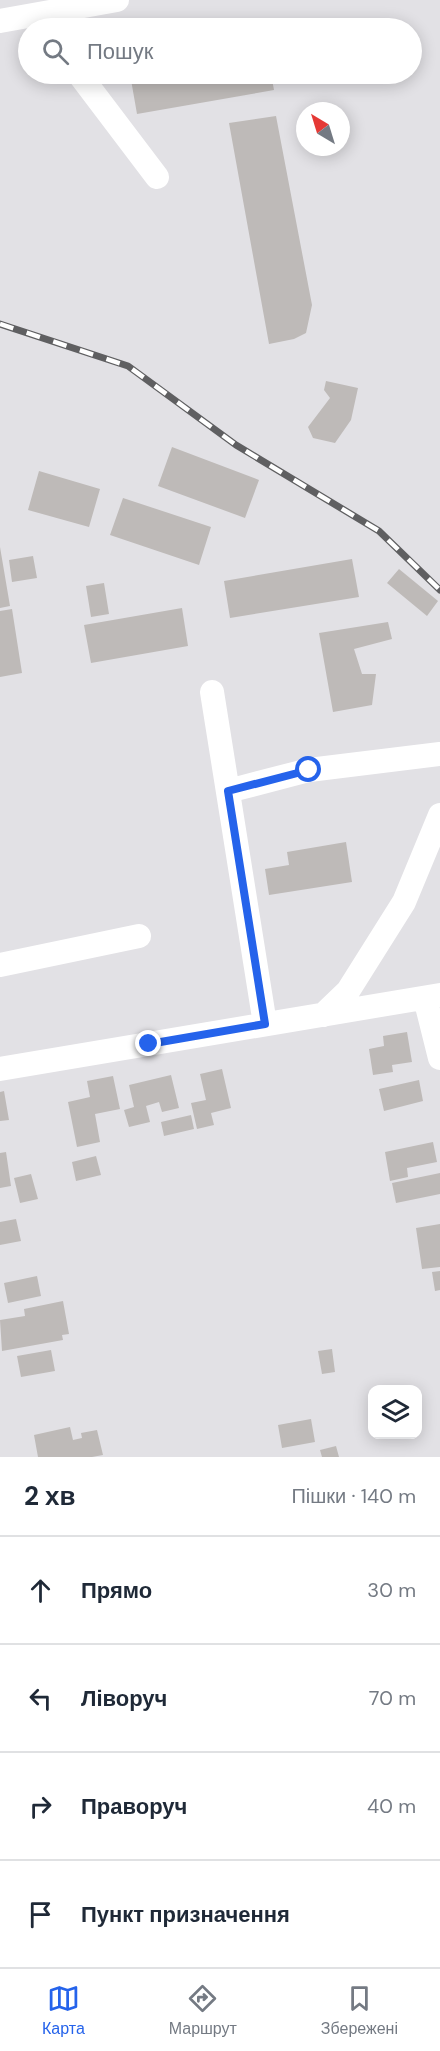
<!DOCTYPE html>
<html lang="uk">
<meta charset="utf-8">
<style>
body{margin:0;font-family:"DM Sans",sans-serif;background:#f2f2f3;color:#1f2937}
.controls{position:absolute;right:18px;bottom:18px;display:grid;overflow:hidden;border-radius:12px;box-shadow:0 3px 15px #0003}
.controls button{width:54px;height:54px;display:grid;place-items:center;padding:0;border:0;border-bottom:2px solid #e0e1e3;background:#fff;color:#1f2937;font:30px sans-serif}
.compass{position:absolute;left:296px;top:102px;width:54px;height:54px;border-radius:50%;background:#fff;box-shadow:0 3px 15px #0003;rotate:322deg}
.stop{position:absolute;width:18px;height:18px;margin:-14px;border:4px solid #2563eb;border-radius:50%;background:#fff}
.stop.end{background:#2563eb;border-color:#fff;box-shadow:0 2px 6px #0008}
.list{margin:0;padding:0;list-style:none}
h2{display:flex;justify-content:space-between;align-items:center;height:78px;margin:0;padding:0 24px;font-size:26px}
h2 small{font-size:20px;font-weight:400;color:#747a83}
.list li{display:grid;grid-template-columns:39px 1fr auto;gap:18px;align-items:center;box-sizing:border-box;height:108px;padding:0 24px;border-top:2px solid #e0e1e3}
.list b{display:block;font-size:22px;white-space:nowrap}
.list em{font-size:20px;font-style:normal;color:#747a83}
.icon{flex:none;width:33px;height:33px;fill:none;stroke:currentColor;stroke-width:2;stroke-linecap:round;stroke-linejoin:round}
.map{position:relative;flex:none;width:440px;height:1457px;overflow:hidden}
.search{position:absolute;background:#fff;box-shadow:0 3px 15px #0003;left:18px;right:18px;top:18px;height:66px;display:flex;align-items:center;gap:15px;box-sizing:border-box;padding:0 21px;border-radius:33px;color:#747a83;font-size:22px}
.sheet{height:510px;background:#fff}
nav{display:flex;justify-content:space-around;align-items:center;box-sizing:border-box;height:84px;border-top:2px solid #e0e1e3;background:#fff;font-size:16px;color:#747a83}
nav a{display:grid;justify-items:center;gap:3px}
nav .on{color:#2563eb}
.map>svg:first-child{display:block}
.building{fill:#bebab8}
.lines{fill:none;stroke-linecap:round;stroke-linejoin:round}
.minor{stroke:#fff;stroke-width:24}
.rail-casing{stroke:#5f5f61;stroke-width:7}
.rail{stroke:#fff;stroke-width:4.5;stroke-dasharray:14;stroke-linecap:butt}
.route{stroke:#2563eb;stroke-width:8}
</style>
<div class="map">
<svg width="440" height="1457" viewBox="0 0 440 1457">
<rect width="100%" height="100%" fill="#e2e1e5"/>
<!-- building -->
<path class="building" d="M130 74H271L274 90 137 114Z
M276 116 312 305 306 333 294 339 269 344 229 123Z
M326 381 358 388 351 420 335 443 313 438 308 427 330 398 324 390Z
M172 447 259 480 245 518 158 486Z
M39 471 100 489 89 527 28 510Z
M123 498 211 527 199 565 110 535Z
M0 547 10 606 0 608Z
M33 556 37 578 12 582 9 560Z
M352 559 359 597 230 618 224 581Z
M399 569 438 601 427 616 387 583Z
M104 583 109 614 91 617 86 586Z
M182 608 188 646 91 663 84 625Z
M12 609 22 673 0 677V611Z
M388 622 392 639 354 649 362 674H376L372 705 333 712 319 633Z
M346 842 352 882 269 895 265 869 289 865 287 852Z
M407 1032 412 1062 392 1065 393 1072 373 1075 369 1049 384 1046 383 1036Z
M222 1069 231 1108 211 1113 214 1125 197 1129 191 1103 206 1100 200 1074Z
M171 1075 179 1108 162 1112 159 1102 146 1106 150 1122 129 1127 124 1110 134 1107 129 1085Z
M113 1076 120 1109 95 1114 100 1142 77 1147 68 1102 90 1097 87 1081Z
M419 1080 423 1101 384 1111 379 1089Z
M4 1091 9 1120 0 1121V1092Z
M191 1115 194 1129 164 1136 161 1122Z
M433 1142 437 1162 407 1168 408 1177 390 1181 385 1152Z
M6 1152 11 1186 0 1188V1153Z
M96 1156 101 1175 76 1181 72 1162Z
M440 1173V1194L396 1203 392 1183Z
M31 1174 38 1199 20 1203 14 1178Z
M16 1219 21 1241 0 1245V1222Z
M440 1224V1267L422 1269 416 1228Z
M440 1271V1290L435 1291 432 1272Z
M37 1276 41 1296 8 1303 4 1283Z
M63 1301 69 1334 62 1335 63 1340 2 1351 0 1320 25 1316 24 1309Z
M332 1349 335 1372 322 1374 318 1351Z
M51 1350 55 1371 21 1377 17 1356Z
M311 1419 315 1442 282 1448 278 1425Z
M70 1427 73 1440 82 1438 81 1433 97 1430 103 1455 92 1457H38L34 1435Z
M336 1446 339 1457H322L320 1450Z"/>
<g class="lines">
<!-- minor -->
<path class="minor" d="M0 21 117 0
M79 74 157 177
M212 692 265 1024
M228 791 309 770 440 754
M0 965 139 936
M425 998 440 1058
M323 1015 348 991 404 902 440 815
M0 1069 440 995"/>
<!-- rail casing -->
<g class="rail-casing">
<path id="rail" d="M0 324 128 366 236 445 379 531 440 590"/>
</g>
<!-- rail -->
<use href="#rail" class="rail"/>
</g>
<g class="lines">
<!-- route -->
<path class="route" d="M149 1044 265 1024 228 791 309 770"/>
</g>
</svg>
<div class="controls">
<button><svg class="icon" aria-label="layers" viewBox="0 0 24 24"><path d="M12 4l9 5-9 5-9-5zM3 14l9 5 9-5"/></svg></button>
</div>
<svg class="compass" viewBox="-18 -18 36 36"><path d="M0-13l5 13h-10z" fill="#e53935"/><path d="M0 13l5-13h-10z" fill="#747a83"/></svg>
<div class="stop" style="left:309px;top:770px"></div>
<div class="stop end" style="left:149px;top:1044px"></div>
<div class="search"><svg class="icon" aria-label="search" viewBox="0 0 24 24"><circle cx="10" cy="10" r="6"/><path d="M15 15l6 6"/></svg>Пошук</div>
</div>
<section class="sheet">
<h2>2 хв<small>Пішки · 140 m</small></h2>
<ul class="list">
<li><svg class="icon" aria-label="ahead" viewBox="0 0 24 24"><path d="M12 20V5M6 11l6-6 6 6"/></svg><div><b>Прямо</b></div><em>30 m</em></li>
<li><svg class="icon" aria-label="left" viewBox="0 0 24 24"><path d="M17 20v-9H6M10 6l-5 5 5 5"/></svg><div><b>Ліворуч</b></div><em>70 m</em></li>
<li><svg class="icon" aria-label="right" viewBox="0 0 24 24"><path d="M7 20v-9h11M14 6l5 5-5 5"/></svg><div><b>Праворуч</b></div><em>40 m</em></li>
<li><svg class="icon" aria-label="arrive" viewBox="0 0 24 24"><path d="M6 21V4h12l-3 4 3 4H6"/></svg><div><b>Пункт призначення</b></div></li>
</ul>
</section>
<nav>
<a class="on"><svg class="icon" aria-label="map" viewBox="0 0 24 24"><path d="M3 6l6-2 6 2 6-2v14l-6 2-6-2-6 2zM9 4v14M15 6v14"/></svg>Карта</a>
<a><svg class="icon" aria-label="directions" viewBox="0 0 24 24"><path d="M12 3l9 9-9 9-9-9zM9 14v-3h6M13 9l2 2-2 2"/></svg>Маршрут</a>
<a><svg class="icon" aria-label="saved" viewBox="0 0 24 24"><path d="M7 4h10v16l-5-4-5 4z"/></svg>Збережені</a>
</nav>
